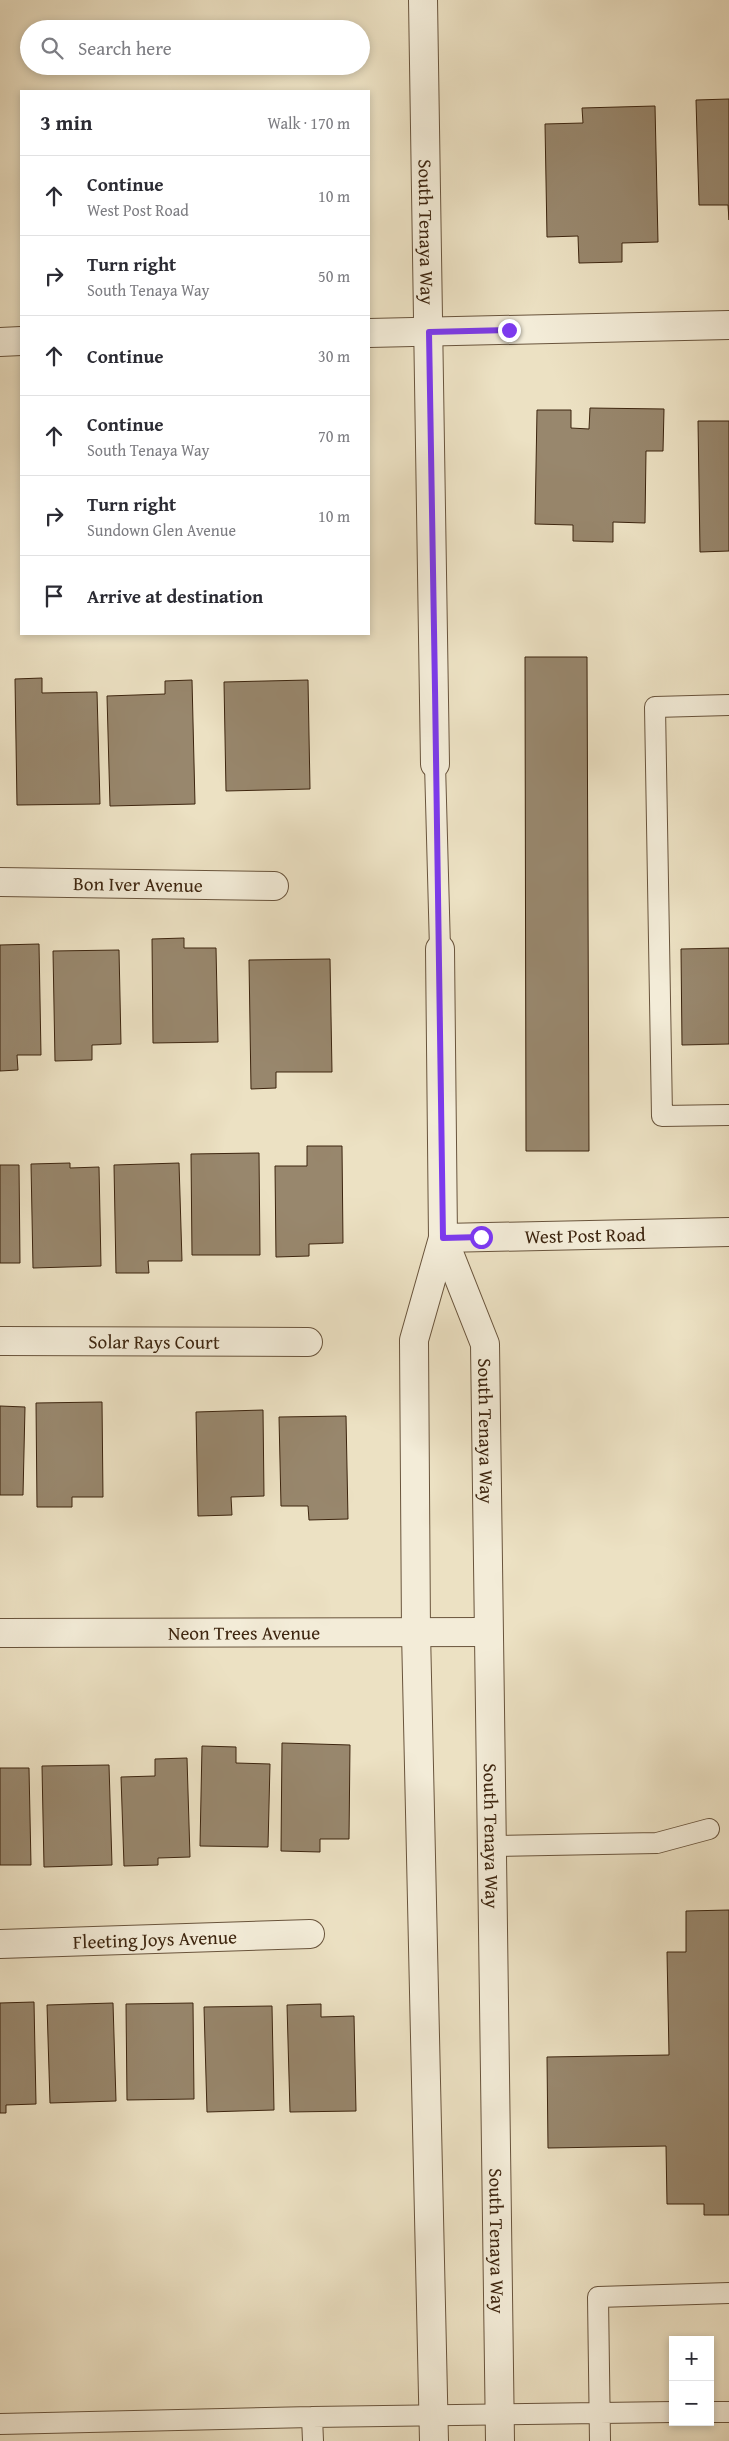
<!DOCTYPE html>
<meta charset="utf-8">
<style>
body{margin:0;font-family:"Gentium Book Plus",serif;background:#f2f2f3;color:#2b2b33}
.controls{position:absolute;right:15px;bottom:15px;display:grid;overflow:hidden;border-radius:0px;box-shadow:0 2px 8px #0003}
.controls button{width:45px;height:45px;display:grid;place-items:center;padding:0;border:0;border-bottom:1px solid #e1e1e2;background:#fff;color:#2b2b33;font:25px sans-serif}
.stop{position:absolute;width:15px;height:15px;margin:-11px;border:4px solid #7c3aed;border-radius:50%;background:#fff}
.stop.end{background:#7c3aed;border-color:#fff;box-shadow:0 1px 5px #0008}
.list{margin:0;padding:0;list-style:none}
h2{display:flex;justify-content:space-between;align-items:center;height:65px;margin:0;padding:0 20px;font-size:21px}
h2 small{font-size:16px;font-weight:400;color:#7c7c81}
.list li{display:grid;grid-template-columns:32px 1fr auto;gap:15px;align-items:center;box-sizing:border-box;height:80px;padding:0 20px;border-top:1px solid #e1e1e2}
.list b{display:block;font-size:19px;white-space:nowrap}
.list p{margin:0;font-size:16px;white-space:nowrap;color:#7c7c81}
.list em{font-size:16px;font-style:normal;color:#7c7c81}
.icon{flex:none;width:28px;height:28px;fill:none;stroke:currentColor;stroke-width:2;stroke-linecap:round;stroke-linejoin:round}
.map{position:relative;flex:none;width:729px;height:2441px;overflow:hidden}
.search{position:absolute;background:#fff;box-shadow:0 2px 8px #0003;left:20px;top:20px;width:350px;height:55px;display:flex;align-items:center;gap:12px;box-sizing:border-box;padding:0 18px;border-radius:28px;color:#7c7c81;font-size:19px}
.panel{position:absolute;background:#fff;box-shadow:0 2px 8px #0003;left:20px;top:90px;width:350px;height:545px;border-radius:0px}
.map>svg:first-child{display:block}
.building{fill:#98876d;stroke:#3d250f}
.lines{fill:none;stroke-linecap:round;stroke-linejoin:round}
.service-casing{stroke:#69543c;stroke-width:22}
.minor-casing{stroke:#69543c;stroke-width:30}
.tertiary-casing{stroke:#69543c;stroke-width:30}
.service{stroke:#f3ecd8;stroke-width:20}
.minor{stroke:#f3ecd8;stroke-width:28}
.tertiary{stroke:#f3ecd8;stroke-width:28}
.route{stroke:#7c3aed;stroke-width:6}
.labels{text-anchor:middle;stroke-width:4;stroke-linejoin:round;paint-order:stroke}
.street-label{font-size:19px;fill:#3d250f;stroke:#f3ecd8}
</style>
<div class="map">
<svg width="729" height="2441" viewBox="0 0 729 2441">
<rect width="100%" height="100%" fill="#ece1c3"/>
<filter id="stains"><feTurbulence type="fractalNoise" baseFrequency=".004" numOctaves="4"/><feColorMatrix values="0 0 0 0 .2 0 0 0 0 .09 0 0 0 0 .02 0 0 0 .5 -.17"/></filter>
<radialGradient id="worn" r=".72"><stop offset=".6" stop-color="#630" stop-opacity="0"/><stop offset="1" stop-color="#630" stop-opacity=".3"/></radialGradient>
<!-- building -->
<path class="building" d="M729 99V220L728 205H699L696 100Z
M655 106 658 242 622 243V262L579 263 578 236 547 237 545 124 583 123 582 108Z
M590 408 664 409 663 451H646L645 523 613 522V542L573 541V525L535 524 537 410H571V428L589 429Z
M698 421H729V551L700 552Z
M525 657H587L589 1151H526Z
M42 678V693L97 692 100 804 17 805 15 679Z
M192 680 195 804 110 806 107 696 165 694V681Z
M308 680 310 789 226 791 224 682Z
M184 938V948H216L218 1042 153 1043 152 939Z
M39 944 41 1055H17L18 1070 0 1071V945Z
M729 948V1044L682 1045 681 949Z
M119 950 121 1044 92 1045V1060L55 1061 53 951Z
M330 959 332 1072H276V1088L251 1089 249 960Z
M307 1146H342L343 1243 309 1244V1256L276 1257 275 1166H307Z
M259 1153 260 1255H192L191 1154Z
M70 1163V1168L99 1167 101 1266 33 1268 31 1164Z
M179 1163 182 1261H148L149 1273H116L114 1165Z
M0 1165H19L20 1263H0Z
M102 1402 103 1497H72V1507H37L36 1403Z
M0 1406 25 1407 23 1495H0Z
M263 1410 264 1496 231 1497 232 1515 198 1516 196 1412Z
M346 1416 348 1519 309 1520 308 1506H281L279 1417Z
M282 1743 350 1745 349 1839H320V1852L281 1851Z
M202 1746 236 1747V1763L270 1764 268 1847 200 1846Z
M187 1758 190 1857 158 1858V1865L124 1866 121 1777 155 1776V1759Z
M109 1765 112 1865 44 1867 42 1766Z
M0 1768H29L31 1865H0Z
M729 1910V2215H704V2204H667L666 2146 548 2148 547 2057 669 2055 667 1952H686V1911Z
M34 2002 36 2104 6 2105V2113H0V2003Z
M113 2003 116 2101 50 2103 47 2005Z
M193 2003 194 2099 127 2100 126 2004Z
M321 2004V2017L354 2016 356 2111 290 2112 287 2005Z
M272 2006 274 2110 207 2112 204 2007Z"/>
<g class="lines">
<!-- service casing -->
<g class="service-casing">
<path id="service" d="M729 705 655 707 662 1116 729 1115
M435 764 440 949
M490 1846 657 1843 709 1829
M710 2412H729
M312 2417 313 2441
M0 2424 312 2417 673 2412
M600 2441 598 2297 729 2293"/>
</g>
<!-- minor casing -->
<g class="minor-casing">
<g id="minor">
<path id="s1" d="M423 0 435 764"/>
<path d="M369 333 729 325"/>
<path d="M0 342 21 341"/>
<path id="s2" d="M0 882 274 886"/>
<path d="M440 949 443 1238"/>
<path id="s3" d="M0 1341 308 1342"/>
<path id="s4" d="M0 1633 488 1632"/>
<path id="s5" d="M0 1944 310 1934"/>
</g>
</g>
<!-- tertiary casing -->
<g class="tertiary-casing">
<g id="tertiary">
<path id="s6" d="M443 1238 485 1344 500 2441"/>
<path id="s7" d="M443 1238 729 1232"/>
<path d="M434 2441 416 1632 414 1340 443 1238"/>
</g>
</g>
<!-- service -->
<use href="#service" class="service"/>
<!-- minor -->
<use href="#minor" class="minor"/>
<!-- tertiary -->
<use href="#tertiary" class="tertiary"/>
</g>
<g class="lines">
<!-- route -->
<path class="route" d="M481 1237 443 1238C441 936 433 634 429 332L509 330"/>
</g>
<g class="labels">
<!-- street labels -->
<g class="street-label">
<text dy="7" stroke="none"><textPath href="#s1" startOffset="232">South Tenaya Way</textPath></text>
<text dy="7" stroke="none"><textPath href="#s2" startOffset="138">Bon Iver Avenue</textPath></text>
<text dy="7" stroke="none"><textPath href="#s7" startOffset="142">West Post Road</textPath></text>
<text dy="7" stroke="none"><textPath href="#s3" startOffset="154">Solar Rays Court</textPath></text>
<text dy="7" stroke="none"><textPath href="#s6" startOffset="201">South Tenaya Way</textPath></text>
<text dy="7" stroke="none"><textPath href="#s4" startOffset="244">Neon Trees Avenue</textPath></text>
<text dy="7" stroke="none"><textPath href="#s6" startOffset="606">South Tenaya Way</textPath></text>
<text dy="7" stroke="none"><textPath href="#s5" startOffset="155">Fleeting Joys Avenue</textPath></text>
<text dy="7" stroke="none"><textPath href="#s6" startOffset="1011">South Tenaya Way</textPath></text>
</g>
</g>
<rect width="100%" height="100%" filter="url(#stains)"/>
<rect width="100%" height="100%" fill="url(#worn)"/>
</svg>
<div class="controls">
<button>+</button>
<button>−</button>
</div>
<div class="stop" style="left:481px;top:1237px"></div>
<div class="stop end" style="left:509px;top:330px"></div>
<div class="search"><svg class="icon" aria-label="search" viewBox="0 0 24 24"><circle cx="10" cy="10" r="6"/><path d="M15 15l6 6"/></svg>Search here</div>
<section class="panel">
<h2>3 min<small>Walk · 170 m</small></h2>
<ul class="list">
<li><svg class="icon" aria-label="ahead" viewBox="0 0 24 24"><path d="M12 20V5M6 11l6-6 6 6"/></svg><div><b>Continue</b><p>West Post Road</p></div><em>10 m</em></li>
<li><svg class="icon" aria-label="right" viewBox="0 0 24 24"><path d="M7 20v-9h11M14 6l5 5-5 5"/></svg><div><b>Turn right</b><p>South Tenaya Way</p></div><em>50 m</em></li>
<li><svg class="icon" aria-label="ahead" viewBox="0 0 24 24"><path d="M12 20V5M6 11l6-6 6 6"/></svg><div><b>Continue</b></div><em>30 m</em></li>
<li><svg class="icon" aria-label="ahead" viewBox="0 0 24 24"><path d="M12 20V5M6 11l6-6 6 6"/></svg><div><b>Continue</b><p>South Tenaya Way</p></div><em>70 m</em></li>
<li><svg class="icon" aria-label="right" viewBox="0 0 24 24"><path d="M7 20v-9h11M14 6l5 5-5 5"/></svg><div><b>Turn right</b><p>Sundown Glen Avenue</p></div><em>10 m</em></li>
<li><svg class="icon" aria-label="arrive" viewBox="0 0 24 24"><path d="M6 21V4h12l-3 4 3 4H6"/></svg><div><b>Arrive at destination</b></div></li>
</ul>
</section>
</div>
